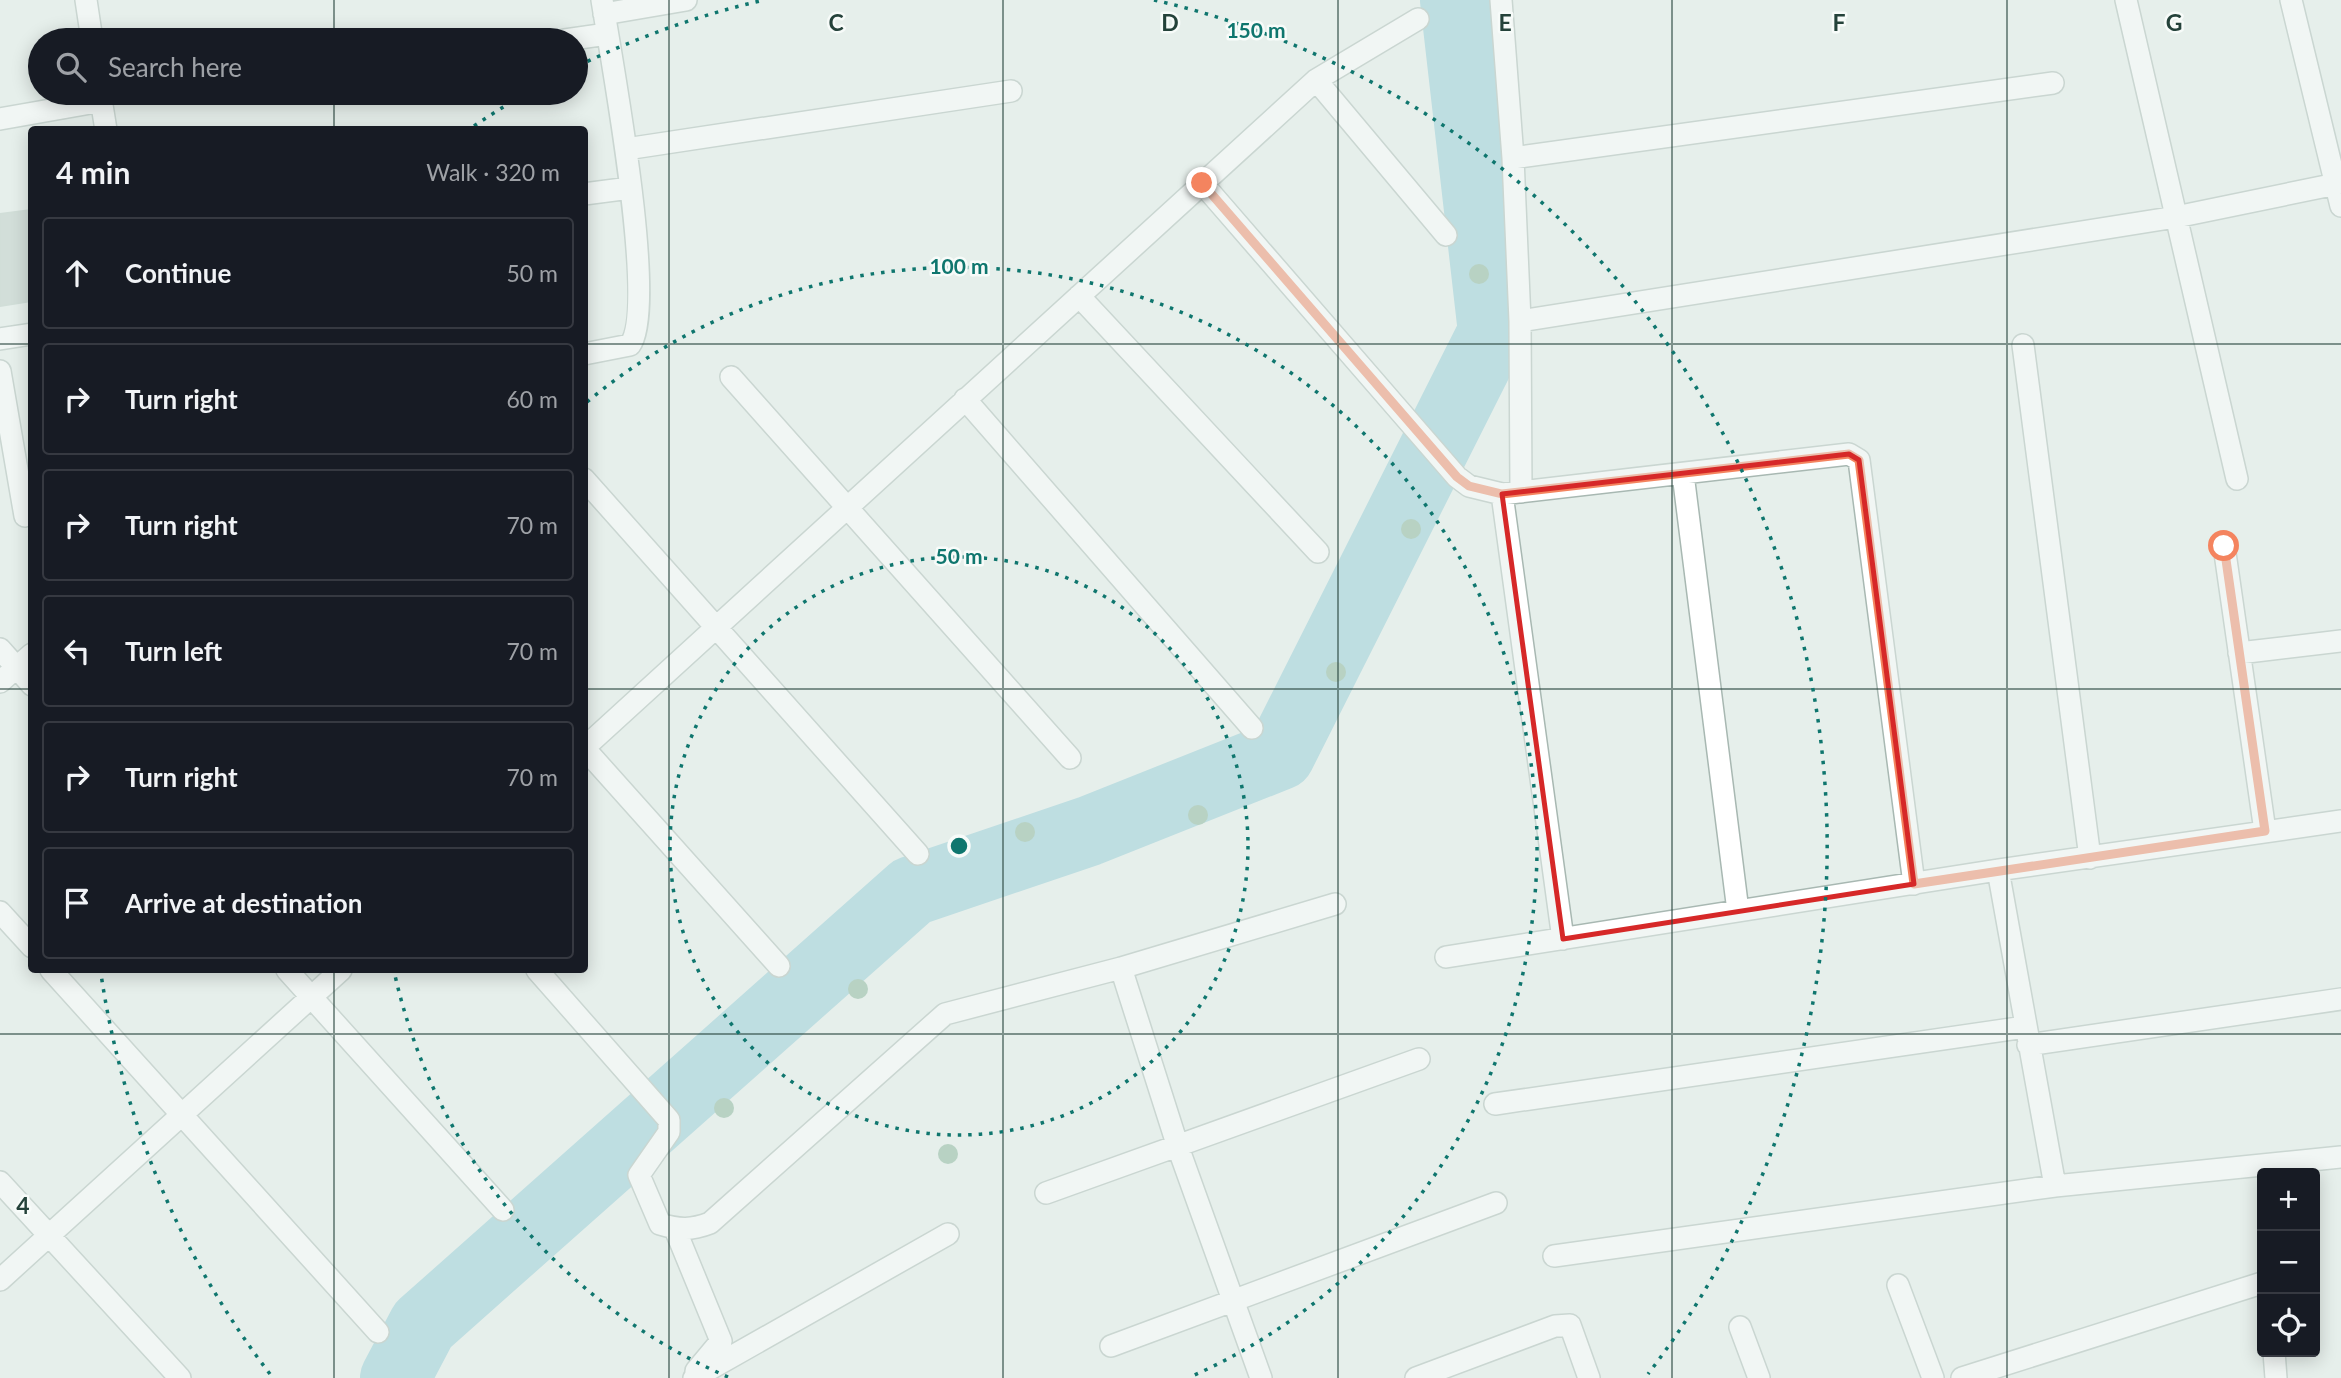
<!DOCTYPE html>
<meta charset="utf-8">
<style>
body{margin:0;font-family:Lato,sans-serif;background:#20242c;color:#f1f3f6}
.controls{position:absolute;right:21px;bottom:21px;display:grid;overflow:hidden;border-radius:7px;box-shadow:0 4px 18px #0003}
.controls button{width:63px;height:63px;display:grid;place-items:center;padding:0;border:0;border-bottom:2px solid #363941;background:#171b24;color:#f1f3f6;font:35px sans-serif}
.stop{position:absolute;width:21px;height:21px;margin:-16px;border:5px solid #f4845f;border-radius:50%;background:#fff}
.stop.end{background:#f4845f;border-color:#fff;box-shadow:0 2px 7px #0008}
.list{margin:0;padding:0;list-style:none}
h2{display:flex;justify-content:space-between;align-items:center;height:91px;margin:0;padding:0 28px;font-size:30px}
h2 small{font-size:23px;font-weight:400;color:#9ea1a6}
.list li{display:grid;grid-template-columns:46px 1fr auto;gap:21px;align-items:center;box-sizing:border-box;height:112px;margin:0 14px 14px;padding:0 14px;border:2px solid #363941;border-radius:7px}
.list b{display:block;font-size:26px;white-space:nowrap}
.list em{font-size:23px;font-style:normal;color:#9ea1a6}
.icon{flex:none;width:38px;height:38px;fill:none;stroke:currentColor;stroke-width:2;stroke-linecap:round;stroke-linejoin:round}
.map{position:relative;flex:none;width:2341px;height:1378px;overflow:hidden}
.search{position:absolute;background:#171b24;box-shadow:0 4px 18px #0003;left:28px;top:28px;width:560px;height:77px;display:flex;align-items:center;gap:18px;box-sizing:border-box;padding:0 24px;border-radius:38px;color:#9ea1a6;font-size:26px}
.panel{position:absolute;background:#171b24;box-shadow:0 4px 18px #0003;left:28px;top:126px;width:560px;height:847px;border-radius:7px}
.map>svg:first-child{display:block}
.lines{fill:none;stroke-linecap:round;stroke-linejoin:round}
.river{stroke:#8ec9d4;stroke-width:70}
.building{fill:#bbcac4;stroke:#b8c9c2;stroke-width:2}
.minor-casing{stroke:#a8b8b2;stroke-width:24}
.minor{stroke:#fff;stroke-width:21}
.tree{fill:#80af93}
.route{stroke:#f4845f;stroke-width:9}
.marked{fill:none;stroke:#d62828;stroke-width:5;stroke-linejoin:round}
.grid{fill:none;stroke:#24423a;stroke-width:2;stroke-opacity:0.55}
.ring{fill:none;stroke:#0f766e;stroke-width:3.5;stroke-dasharray:3.5 7}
.grid-label{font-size:23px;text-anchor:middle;font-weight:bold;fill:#24423a;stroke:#f7fbf9;stroke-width:5;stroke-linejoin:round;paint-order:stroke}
.centre{fill:#0f766e;stroke:#f7fbf9;stroke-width:3.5}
.ring-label{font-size:21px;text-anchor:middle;font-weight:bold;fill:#0f766e;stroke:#f7fbf9;stroke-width:5;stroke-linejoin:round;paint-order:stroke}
</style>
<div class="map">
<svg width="2341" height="1378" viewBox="0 0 2341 1378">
<rect width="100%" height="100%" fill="#e6efeb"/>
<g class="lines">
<!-- river -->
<path class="river" d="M395 1378 423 1325 912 891 1089 831 1280 755 1493 332 1455 0"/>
</g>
<!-- building -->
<path class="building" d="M32 210V301L0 306V214Z"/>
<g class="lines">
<!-- minor casing -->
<g class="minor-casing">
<path id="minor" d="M86 0 92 40
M1501 0 1513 158 1520 321 1521 492
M2126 0 2237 479
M2291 0 2341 206
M604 14 686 0
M565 40 607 34
M1316 80 1446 235
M100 93 106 130
M0 119 102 101
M626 149 1011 91
M1513 158 2053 83
M1202 183 1457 477 1469 486 1502 494 1849 454 1859 460 1914 884
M584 194 630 188
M1079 296 1318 552
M1520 321 2176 217 2341 183
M0 339 32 334
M2023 345 2090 858
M584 354 630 345C658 307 611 57 602 0
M0 371 25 516
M731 377 1070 758
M965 399 1252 728
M1683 474 1738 911
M584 479 918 854
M1502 494 1563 939
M2224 546 2265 831
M0 649 32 685
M2239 653 2341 641
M0 682 32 654
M584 748 1316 80 1418 19
M584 748 779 966
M1998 870 2055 1186
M0 912 32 947
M1446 957 1998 870 2341 821
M1121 968 1178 1147 1261 1378
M51 970 378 1332
M287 970 503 1210
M537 970 669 1120V1132L639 1175 660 1224C679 1230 692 1230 710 1223L945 1014 1121 968 1335 904
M2028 1045 2341 999
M1495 1104 2025 1027
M0 1182 180 1378
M1046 1193 1419 1059
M675 1229 721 1341 696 1371
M1554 1256 2055 1186 2341 1157
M0 1280 341 970
M1898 1285 1933 1378
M1740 1327 1759 1378
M1111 1346 1496 1203
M2274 1352 2276 1378
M694 1378 948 1234
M1416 1378 1555 1326 1570 1325 1589 1378
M1962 1378 2262 1283"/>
</g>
<!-- minor -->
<use href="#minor" class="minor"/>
</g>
<!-- trees -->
<g class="tree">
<circle cx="1479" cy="274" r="10"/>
<circle cx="1411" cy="529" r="10"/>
<circle cx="1336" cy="672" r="10"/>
<circle cx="1198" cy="815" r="10"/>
<circle cx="1025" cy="832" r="10"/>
<circle cx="858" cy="989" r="10"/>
<circle cx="724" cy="1108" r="10"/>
<circle cx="948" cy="1154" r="10"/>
</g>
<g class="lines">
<!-- route -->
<path class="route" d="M1202 183 1457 477 1469 486 1502 494 1849 454 1859 460 1914 884 2265 831 2224 546"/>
</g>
<!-- marked area -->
<path d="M0 0H2341V1378H0ZM1849 454 1859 460 1914 884 1563 939 1502 494Z" fill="#e6efeb" fill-opacity=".55" fill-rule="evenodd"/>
<path class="marked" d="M1849 454 1859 460 1914 884 1563 939 1502 494Z"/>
<!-- grid -->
<path class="grid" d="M334 0V40M669 0V1378M1003 0V1378M1338 0V1378M1672 0V1378M2007 0V1378M334 93V130M0 344H32M584 344H2341M0 689H32M584 689H2341M334 970V1378M0 1034H2341"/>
<!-- distance rings -->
<g class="ring">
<circle cx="959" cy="846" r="289"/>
<path d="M728 1377A579 579 0 0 1 394 971M587 402A579 579 0 1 1 1190 1377"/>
<path d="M270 1374A868 868 0 0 1 101 974M474 126A868 868 0 0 1 525 94M578 66A868 868 0 0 1 764 0M1154 0A868 868 0 0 1 1648 1374"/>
</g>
<g class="grid-label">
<text x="836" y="31">C</text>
<text x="1170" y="31">D</text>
<text x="1505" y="31">E</text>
<text x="1839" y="31">F</text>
<text x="2174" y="31">G</text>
<text x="23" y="1214">4</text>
</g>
<circle cx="959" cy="846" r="10" class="centre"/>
<g class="ring-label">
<text x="1256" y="38">150 m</text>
<text x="959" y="274">100 m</text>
<text x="959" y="564">50 m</text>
</g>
</svg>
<div class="controls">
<button>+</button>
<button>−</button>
<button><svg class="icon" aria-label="locate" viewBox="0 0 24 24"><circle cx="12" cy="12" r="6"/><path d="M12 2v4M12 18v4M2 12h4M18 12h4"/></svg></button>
</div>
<div class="stop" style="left:2224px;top:546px"></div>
<div class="stop end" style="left:1202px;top:183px"></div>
<div class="search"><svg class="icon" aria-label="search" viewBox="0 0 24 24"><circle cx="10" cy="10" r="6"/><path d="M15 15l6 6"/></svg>Search here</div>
<section class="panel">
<h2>4 min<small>Walk · 320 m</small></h2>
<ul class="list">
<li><svg class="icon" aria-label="ahead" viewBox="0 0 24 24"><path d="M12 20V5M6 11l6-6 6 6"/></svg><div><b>Continue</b></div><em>50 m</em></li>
<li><svg class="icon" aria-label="right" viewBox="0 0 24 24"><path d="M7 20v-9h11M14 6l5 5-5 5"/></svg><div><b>Turn right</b></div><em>60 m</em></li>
<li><svg class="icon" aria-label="right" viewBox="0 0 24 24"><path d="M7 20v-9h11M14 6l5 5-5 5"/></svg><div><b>Turn right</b></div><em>70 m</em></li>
<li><svg class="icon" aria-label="left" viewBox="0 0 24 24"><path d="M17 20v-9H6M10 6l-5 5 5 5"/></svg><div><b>Turn left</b></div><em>70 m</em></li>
<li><svg class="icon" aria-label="right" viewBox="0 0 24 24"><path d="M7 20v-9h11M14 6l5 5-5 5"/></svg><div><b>Turn right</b></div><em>70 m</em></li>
<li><svg class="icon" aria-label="arrive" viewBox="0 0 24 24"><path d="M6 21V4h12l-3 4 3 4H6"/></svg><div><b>Arrive at destination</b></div></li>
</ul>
</section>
</div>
